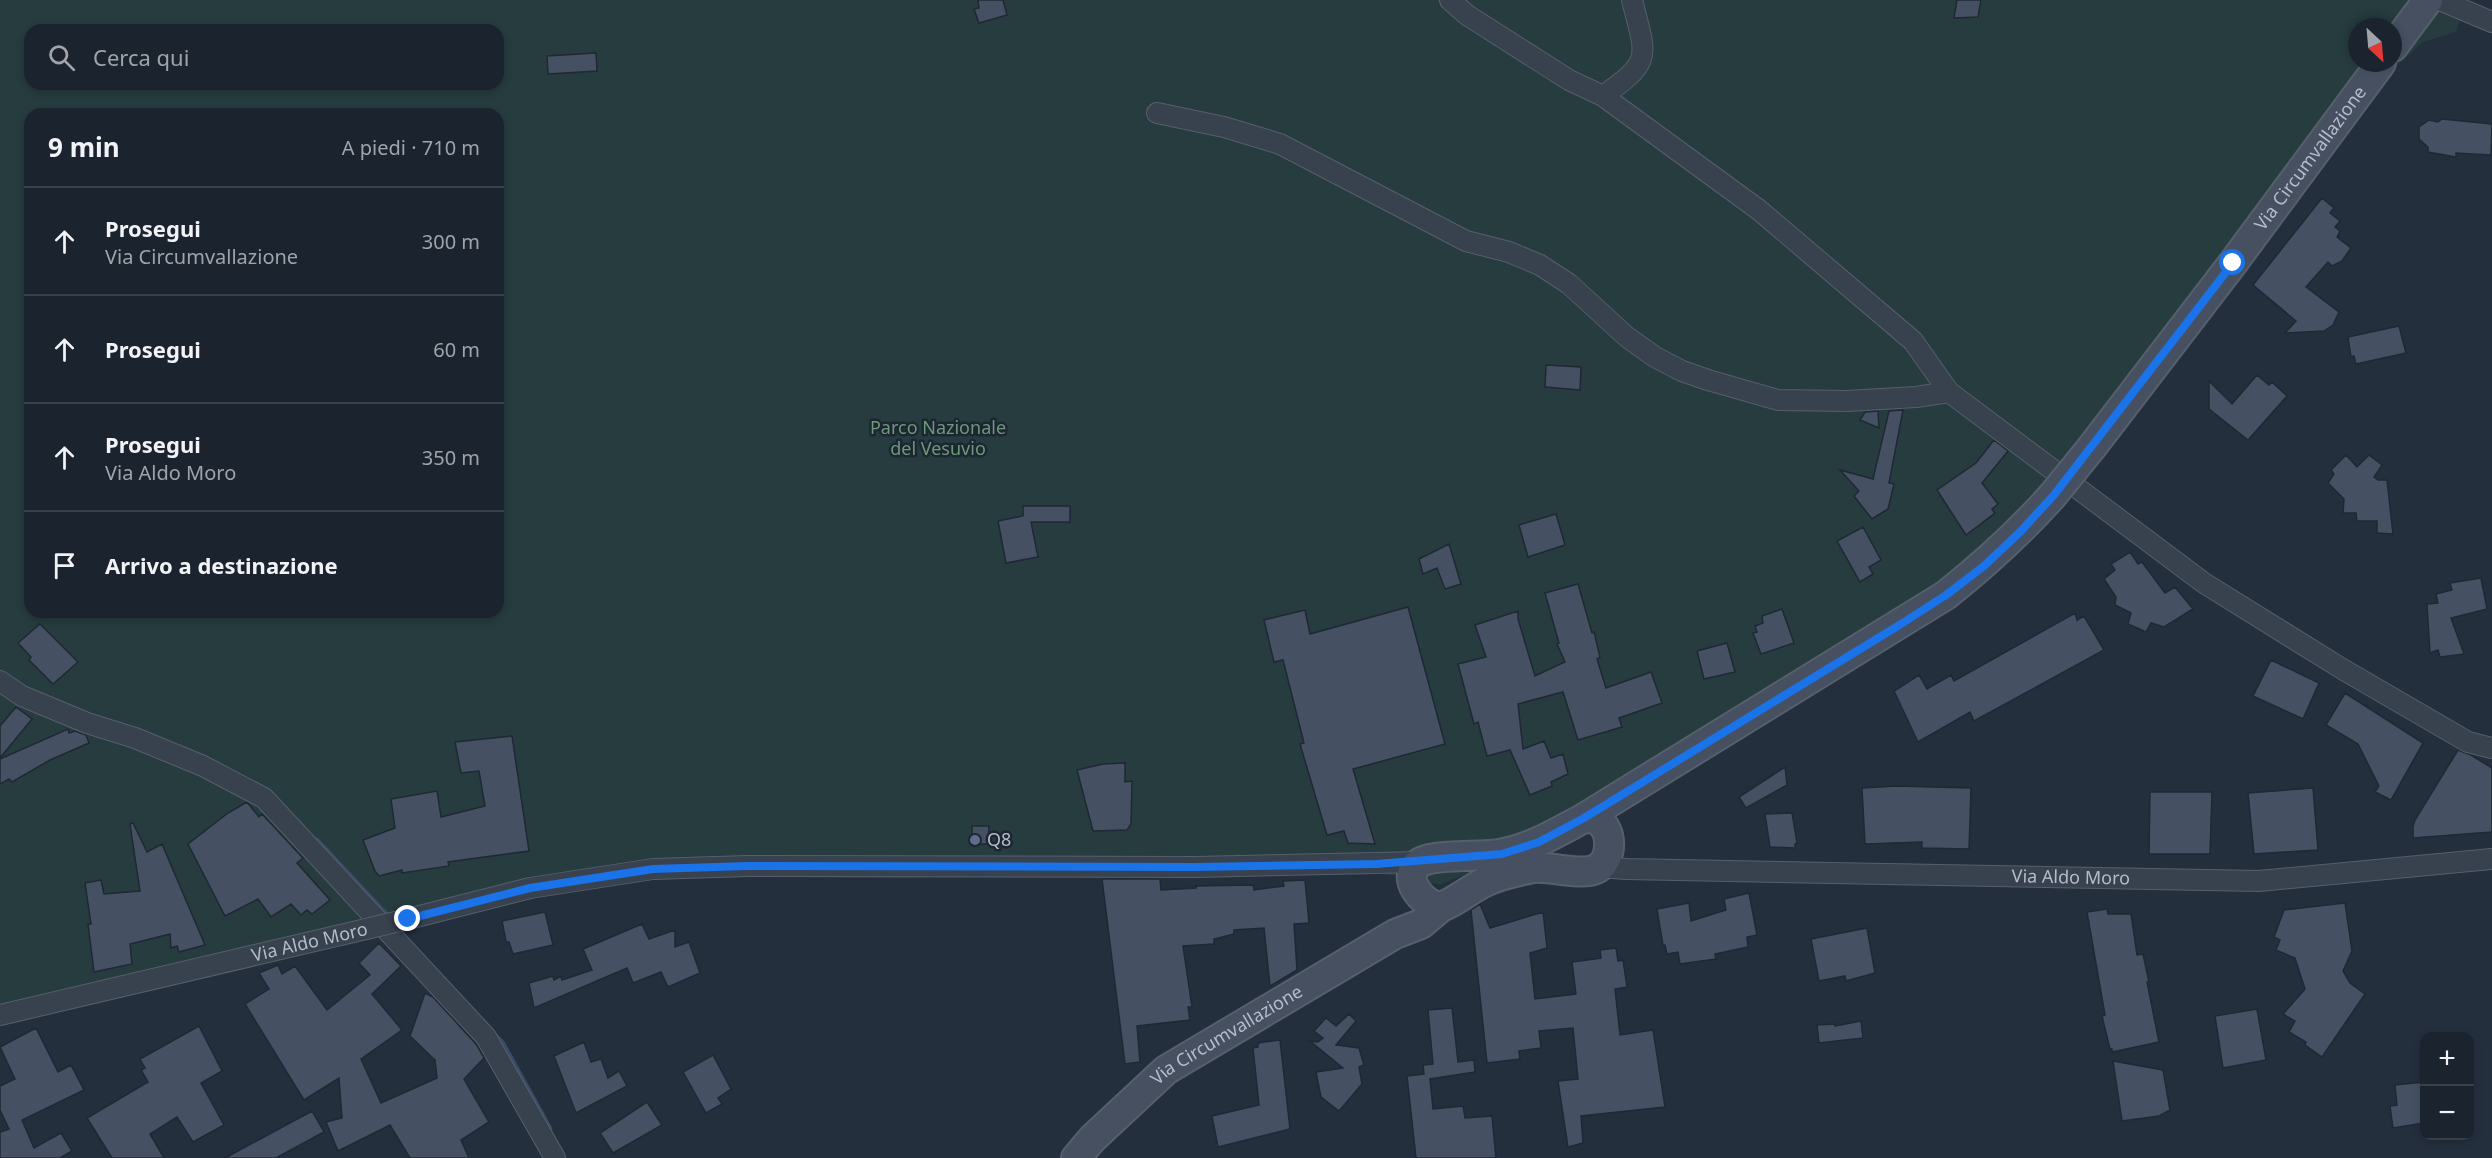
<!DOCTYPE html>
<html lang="it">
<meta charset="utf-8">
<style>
body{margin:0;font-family:"Noto Sans",sans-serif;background:#282f3a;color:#f1f3f6}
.controls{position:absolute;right:18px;bottom:18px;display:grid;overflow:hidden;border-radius:12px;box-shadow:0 3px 9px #0003}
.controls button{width:54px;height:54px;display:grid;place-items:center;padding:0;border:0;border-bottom:2px solid #39404a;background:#1b232e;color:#f1f3f6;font:30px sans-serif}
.compass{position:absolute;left:2348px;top:18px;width:54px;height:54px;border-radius:50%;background:#1b232e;box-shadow:0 3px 9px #0003;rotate:154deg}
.stop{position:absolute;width:18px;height:18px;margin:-14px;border:4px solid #1a73e8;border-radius:50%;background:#fff}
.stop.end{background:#1a73e8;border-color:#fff;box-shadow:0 2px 6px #0008}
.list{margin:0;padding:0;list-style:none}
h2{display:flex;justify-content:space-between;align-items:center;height:78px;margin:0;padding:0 24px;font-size:26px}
h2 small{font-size:20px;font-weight:400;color:#a0a4aa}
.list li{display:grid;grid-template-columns:39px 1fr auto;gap:18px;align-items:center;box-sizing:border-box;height:108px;padding:0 24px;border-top:2px solid #39404a}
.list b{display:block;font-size:22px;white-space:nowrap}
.list p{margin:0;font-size:20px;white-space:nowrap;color:#a0a4aa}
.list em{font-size:20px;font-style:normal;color:#a0a4aa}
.icon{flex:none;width:33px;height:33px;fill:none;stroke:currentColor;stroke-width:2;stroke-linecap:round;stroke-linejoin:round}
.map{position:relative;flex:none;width:2492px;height:1158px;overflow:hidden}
.search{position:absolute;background:#1b232e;box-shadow:0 3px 9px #0003;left:24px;top:24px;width:480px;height:66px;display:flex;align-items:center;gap:15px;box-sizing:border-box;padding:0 21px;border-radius:18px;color:#a0a4aa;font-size:22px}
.panel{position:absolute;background:#1b232e;box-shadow:0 3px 9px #0003;left:24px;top:108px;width:480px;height:510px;border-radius:18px}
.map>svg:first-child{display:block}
.green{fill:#263c3f;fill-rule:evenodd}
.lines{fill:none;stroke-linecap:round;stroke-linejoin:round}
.stream{stroke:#394c67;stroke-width:6}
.building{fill:#455162;stroke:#1f2835;stroke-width:1.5}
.street-casing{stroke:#565f6c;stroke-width:22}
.secondary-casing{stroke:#565f6c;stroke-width:32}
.street{stroke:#38414e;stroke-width:20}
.secondary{stroke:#465061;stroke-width:28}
.street-bridge-casing{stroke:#565f6c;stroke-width:22;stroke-linecap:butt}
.secondary-bridge-casing{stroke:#565f6c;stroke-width:32;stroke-linecap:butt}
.street-bridge{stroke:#38414e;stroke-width:20}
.secondary-bridge{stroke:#465061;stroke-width:28}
.route{stroke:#1a73e8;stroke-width:8}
.service-dot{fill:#5c6f8a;stroke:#1d2633;stroke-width:2}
.labels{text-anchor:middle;stroke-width:5;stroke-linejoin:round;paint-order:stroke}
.street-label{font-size:18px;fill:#b4bcc9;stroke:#1d2633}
.park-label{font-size:18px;fill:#6b9a76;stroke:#1d2633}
.poi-label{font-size:18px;fill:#b4bcc9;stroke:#1d2633;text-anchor:start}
</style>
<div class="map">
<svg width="2492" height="1158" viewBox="0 0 2492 1158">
<rect width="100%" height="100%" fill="#242f3e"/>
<!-- green -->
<path class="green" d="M0 0H2467L2456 32 2423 42 2386 76 2324 155 2302 193 2200 330 2074 484 2000 561 1562 831 1440 885 1365 870 898 878 664 876 480 908 0 1023ZM2357 27H2393V63H2357ZM30 30H498V84H30ZM30 114H498V612H30Z"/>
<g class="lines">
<!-- stream -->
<path class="stream" d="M317 841 390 919
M495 1036 502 1043 549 1128"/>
</g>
<!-- building -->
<path class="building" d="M978 0H1003L1007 15 979 23 974 9 979 8Z
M1957 0H1981L1978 17 1954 18Z
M596 53 597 71 548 74 547 56Z
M2442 119 2492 124 2491 155 2456 153V157L2428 152V147L2419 139V127L2429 120 2438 122Z
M2322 198 2334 208 2330 213 2340 221 2335 227 2340 231 2337 237 2351 248 2342 261 2332 266 2328 262 2306 287 2339 312 2333 325 2324 331 2285 333 2296 321 2253 285Z
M2399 326 2406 353 2356 364 2354 356 2351 357 2348 337Z
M1546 365 1581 367 1580 390 1545 387Z
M2257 375 2269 385 2272 382 2287 396 2248 440 2209 409V381L2232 404Z
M1903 410 1889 483 1894 484 1888 509 1872 519 1854 496 1859 491 1840 470 1873 479 1889 411Z
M1878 411 1879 428 1860 420 1865 412Z
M1994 440 2008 451 1982 483 1998 504 1992 509 1995 513 1966 535 1937 490 1976 463Z
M2346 455 2357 467 2369 455 2382 465 2374 477 2378 480H2387L2393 534 2377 533V521H2357L2356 513H2343L2344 499 2328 483 2334 474 2331 470Z
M1023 506H1070V522H1031L1038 557 1006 563 998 521 1023 516Z
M1556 514 1565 545 1528 557 1519 525Z
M1863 527 1881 560 1869 567 1873 574 1860 582 1837 541Z
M1449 544 1461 584 1445 589 1437 568 1423 574 1419 559Z
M2130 552 2138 564 2142 562 2165 593 2175 587 2193 609 2164 627 2151 623 2146 632 2128 624 2131 613 2115 605 2116 597 2104 579 2115 570 2111 564Z
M2481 578 2487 609 2451 618 2464 654 2440 657 2438 650 2430 653 2427 604 2438 603 2436 594 2452 590 2450 583Z
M1578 584 1592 633 1594 632 1600 657 1597 659 1606 688 1651 672 1662 703 1619 718 1622 727 1578 740 1563 692 1518 704 1523 749 1544 741 1551 758 1563 754 1568 774 1551 782 1552 786 1530 795 1510 750 1487 756 1478 722 1474 724 1458 664 1486 657 1475 625 1518 611V619L1535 676 1565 662 1557 644 1559 643 1545 593Z
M1408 607 1445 744 1353 769 1375 844 1348 843 1344 831 1327 835 1300 744 1304 743 1283 660 1274 662 1264 620 1305 610 1310 634Z
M1782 609 1794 643 1761 654 1753 633 1757 632 1755 626 1763 623 1762 616Z
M2075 613 2077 620 2084 616 2104 650 1974 721 1970 712 1918 742 1894 691 1919 675 1927 689 1951 675 1954 681Z
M40 624 78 662 53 684 29 660 31 657 18 643Z
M1727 643 1735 672 1704 679 1697 651Z
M2271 660 2319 683 2303 719 2253 696Z
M2345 693 2423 743 2391 800 2375 792 2379 786 2358 744 2326 725Z
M16 707 32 719 0 758V726Z
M68 729 69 733 75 731 86 735 89 743 50 760 12 782 9 779 0 784V759Z
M512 736 529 851 448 862 449 866 402 873V870L379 876 375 871 363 840 395 828 391 799 437 791 441 817 485 806 479 771 461 773 455 742Z
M2458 750 2471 755 2492 768V832L2413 838V826L2415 820Z
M1125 763V782L1132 781 1131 824 1127 830 1093 831 1077 770 1103 764Z
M1785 767 1787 785 1746 808 1739 797Z
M1896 786 1971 788 1969 849 1922 848V842L1865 844 1862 788Z
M2313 788 2318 850 2254 854 2248 793Z
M2150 792H2212L2210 854H2149Z
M247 802 259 817 262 814 303 858 297 863 330 900 312 914 307 910 301 915 291 904 271 917 258 899 225 916 188 844 228 813Z
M1792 813 1797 843 1795 844V848L1770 847 1765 814Z
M133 823 147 852 162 844 205 945 179 952 177 946 171 948 170 934 130 944 132 964 94 972 88 924H91L85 883 101 880 104 894 140 891 130 824Z
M972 826H989L988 844H972Z
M1102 879H1160L1161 890 1196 888V886L1253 885 1254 890 1284 886 1283 881 1305 880 1309 923 1294 924 1297 970 1270 986 1264 928 1234 930V934L1214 939V944L1183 946 1192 1007H1188L1190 1020 1137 1026 1140 1062 1125 1064Z
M1749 893 1757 935 1747 937 1748 947 1715 954 1716 959 1680 964 1678 952 1667 954 1665 945H1663L1657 909 1689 903 1691 921 1726 910 1724 899Z
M2345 903 2352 951 2343 971 2350 983 2365 994 2322 1057 2305 1045 2306 1042 2289 1032 2295 1021 2283 1014 2305 989 2295 958 2276 950 2280 940 2274 937 2284 910Z
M1480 904 1490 928 1543 912 1547 948 1530 953 1535 999 1576 994 1572 962 1601 958 1600 950 1616 948 1618 961 1623 960 1627 987 1615 989 1620 1035 1653 1030 1665 1107 1581 1116 1583 1143 1568 1147 1558 1081 1578 1079 1573 1028 1539 1031 1541 1048 1519 1051 1520 1059 1487 1063 1471 910Z
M2107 909 2108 914H2131L2137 955 2143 954 2149 982H2147L2159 1042 2112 1052V1049H2110L2102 1016 2105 1015 2087 912Z
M545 912 553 945 513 954 509 942H506L502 921Z
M642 924 649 939 675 930V947L689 942 700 973 668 987 661 972 633 983 627 968 534 1008 529 983 553 976 554 980 561 976 562 980 592 970 583 949Z
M1867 928 1875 973 1846 981 1845 976 1819 981 1811 939Z
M379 943 401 966 372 994 402 1030 361 1059 381 1103 437 1078 435 1060 410 1036 425 993 433 997 476 1044 484 1058 464 1079 489 1122 461 1140 469 1158H410L390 1125 338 1151 326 1122 342 1118 339 1078 304 1100 245 1004 269 989 259 973 278 965 282 974 295 966 327 1010 370 975 359 963Z
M1452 1008 1458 1062 1474 1060 1475 1072 1430 1079 1433 1109 1463 1106 1465 1118 1492 1116 1496 1158H1416L1407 1076 1424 1074 1423 1065 1433 1064 1428 1010Z
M2257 1009 2266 1060 2223 1068 2215 1016Z
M1349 1014 1356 1021 1336 1045 1359 1048 1364 1065 1359 1067 1362 1084 1339 1111 1321 1097 1316 1072 1343 1068 1310 1041 1318 1042 1323 1038 1314 1031 1326 1018 1336 1026Z
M1861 1021 1863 1038 1819 1043 1817 1025 1835 1024V1026Z
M199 1026 222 1071 201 1083 224 1125 193 1142 177 1117 150 1134 164 1158H112L87 1118 148 1082 141 1070 145 1068 140 1059Z
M36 1028 58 1072 71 1065 84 1090 22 1120 34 1148 61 1133 72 1151 60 1158H0V1132L9 1129 0 1110V1086L15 1079 0 1047Z
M1280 1040 1290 1129 1218 1147 1212 1116 1259 1105 1253 1048 1258 1047V1043Z
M584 1042 591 1062 601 1059 608 1078 619 1071 627 1086 576 1113 554 1056Z
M713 1055 731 1089 718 1098 722 1104 706 1113 683 1072Z
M2113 1061 2163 1070 2170 1110 2159 1116 2122 1121Z
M2424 1082V1123L2393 1128 2390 1106 2397 1105 2395 1085Z
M647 1102 662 1125 613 1153 600 1133Z
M312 1111 324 1132 276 1158H225Z"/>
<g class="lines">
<!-- street casing -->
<g class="street-casing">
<g id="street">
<path d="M1450 0 1467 15 1569 80 1603 96 1759 210 1913 341 1949 392 2204 583 2344 670 2468 742 2492 748"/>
<path d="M2440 0 2492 22"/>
<path d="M1603 96C1654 60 1646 57 1632 0"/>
<path d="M1157 113 1224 127 1280 144 1466 241 1509 252 1540 265 1569 284 1627 337 1655 357 1682 371 1708 380 1778 400 1847 401 1916 397 1949 392"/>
<path d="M0 681 22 696 87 723 135 738 203 766 264 798 486 1037 555 1158"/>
<path id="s1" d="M1601 867 1626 869 2259 881 2492 859"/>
<path d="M408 919 530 888 653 869 747 866 1195 867 1421 862"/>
<path id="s2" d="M0 1015 366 929"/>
</g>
</g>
<!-- secondary casing -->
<g class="secondary-casing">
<g id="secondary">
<path d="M2393 47 2428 0"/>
<path id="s3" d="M2092 447 2233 263 2381 63"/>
<path d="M1584 818 1946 595C1985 564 2020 532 2053 495"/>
<path d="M1584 818C1588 818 1594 818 1597 820 1613 829 1613 858 1598 868 1583 877 1552 866 1534 868 1518 871 1501 874 1485 882 1470 889 1457 901 1441 907 1423 906 1398 876 1421 862 1435 854 1480 857 1499 854 1530 849 1556 833 1584 818Z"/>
<path id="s4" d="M1076 1158 1092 1139 1166 1070 1395 934 1421 924 1441 907"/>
</g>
</g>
<!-- street -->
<use href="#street" class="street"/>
<!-- secondary -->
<use href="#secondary" class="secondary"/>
<!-- street-bridge casing -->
<g class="street-bridge-casing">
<path id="street-bridge" d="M366 929 408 919"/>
</g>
<!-- secondary-bridge casing -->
<g class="secondary-bridge-casing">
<path id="secondary-bridge" d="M2053 495 2092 447"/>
</g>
<!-- street-bridge -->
<use href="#street-bridge" class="street-bridge"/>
<!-- secondary-bridge -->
<use href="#secondary-bridge" class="secondary-bridge"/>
</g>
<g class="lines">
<!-- route -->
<path class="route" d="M408 919 530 888 653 869 747 866 1195 867 1376 864 1502 854 1539 842 1584 818 1901 624 1946 595 1984 566 2020 532 2054 495 2233 263"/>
</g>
<!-- markers -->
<circle class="service-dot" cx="975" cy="840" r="6"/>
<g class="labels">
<!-- street labels -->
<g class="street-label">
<text dy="6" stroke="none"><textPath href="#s3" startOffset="362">Via Circumvallazione</textPath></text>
<text dy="6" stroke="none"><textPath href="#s1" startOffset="470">Via Aldo Moro</textPath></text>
<text dy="6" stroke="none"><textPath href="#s2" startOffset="318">Via Aldo Moro</textPath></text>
<text dy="6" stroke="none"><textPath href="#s4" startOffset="196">Via Circumvallazione</textPath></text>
</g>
<!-- park labels -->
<g class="park-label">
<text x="938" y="434">Parco Nazionale<tspan x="938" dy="21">del Vesuvio</tspan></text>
</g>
<!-- poi labels -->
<g class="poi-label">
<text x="987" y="846">Q8</text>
</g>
</g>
</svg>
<div class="controls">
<button>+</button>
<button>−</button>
</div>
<svg class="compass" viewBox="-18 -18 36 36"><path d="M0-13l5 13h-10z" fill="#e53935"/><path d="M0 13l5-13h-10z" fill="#a0a4aa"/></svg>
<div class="stop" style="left:2233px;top:263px"></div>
<div class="stop end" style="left:408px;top:919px"></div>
<div class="search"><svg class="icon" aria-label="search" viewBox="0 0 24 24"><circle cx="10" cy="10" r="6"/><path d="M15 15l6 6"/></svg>Cerca qui</div>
<section class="panel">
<h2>9 min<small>A piedi · 710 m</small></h2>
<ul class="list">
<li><svg class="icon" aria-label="ahead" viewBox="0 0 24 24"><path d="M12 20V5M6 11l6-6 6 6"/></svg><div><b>Prosegui</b><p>Via Circumvallazione</p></div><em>300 m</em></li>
<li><svg class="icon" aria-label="ahead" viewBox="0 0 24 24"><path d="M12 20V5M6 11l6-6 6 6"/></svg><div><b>Prosegui</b></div><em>60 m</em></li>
<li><svg class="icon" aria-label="ahead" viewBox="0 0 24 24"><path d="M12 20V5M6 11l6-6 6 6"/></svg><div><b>Prosegui</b><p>Via Aldo Moro</p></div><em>350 m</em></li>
<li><svg class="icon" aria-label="arrive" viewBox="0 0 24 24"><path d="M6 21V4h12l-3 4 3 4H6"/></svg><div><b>Arrivo a destinazione</b></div></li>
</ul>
</section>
</div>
